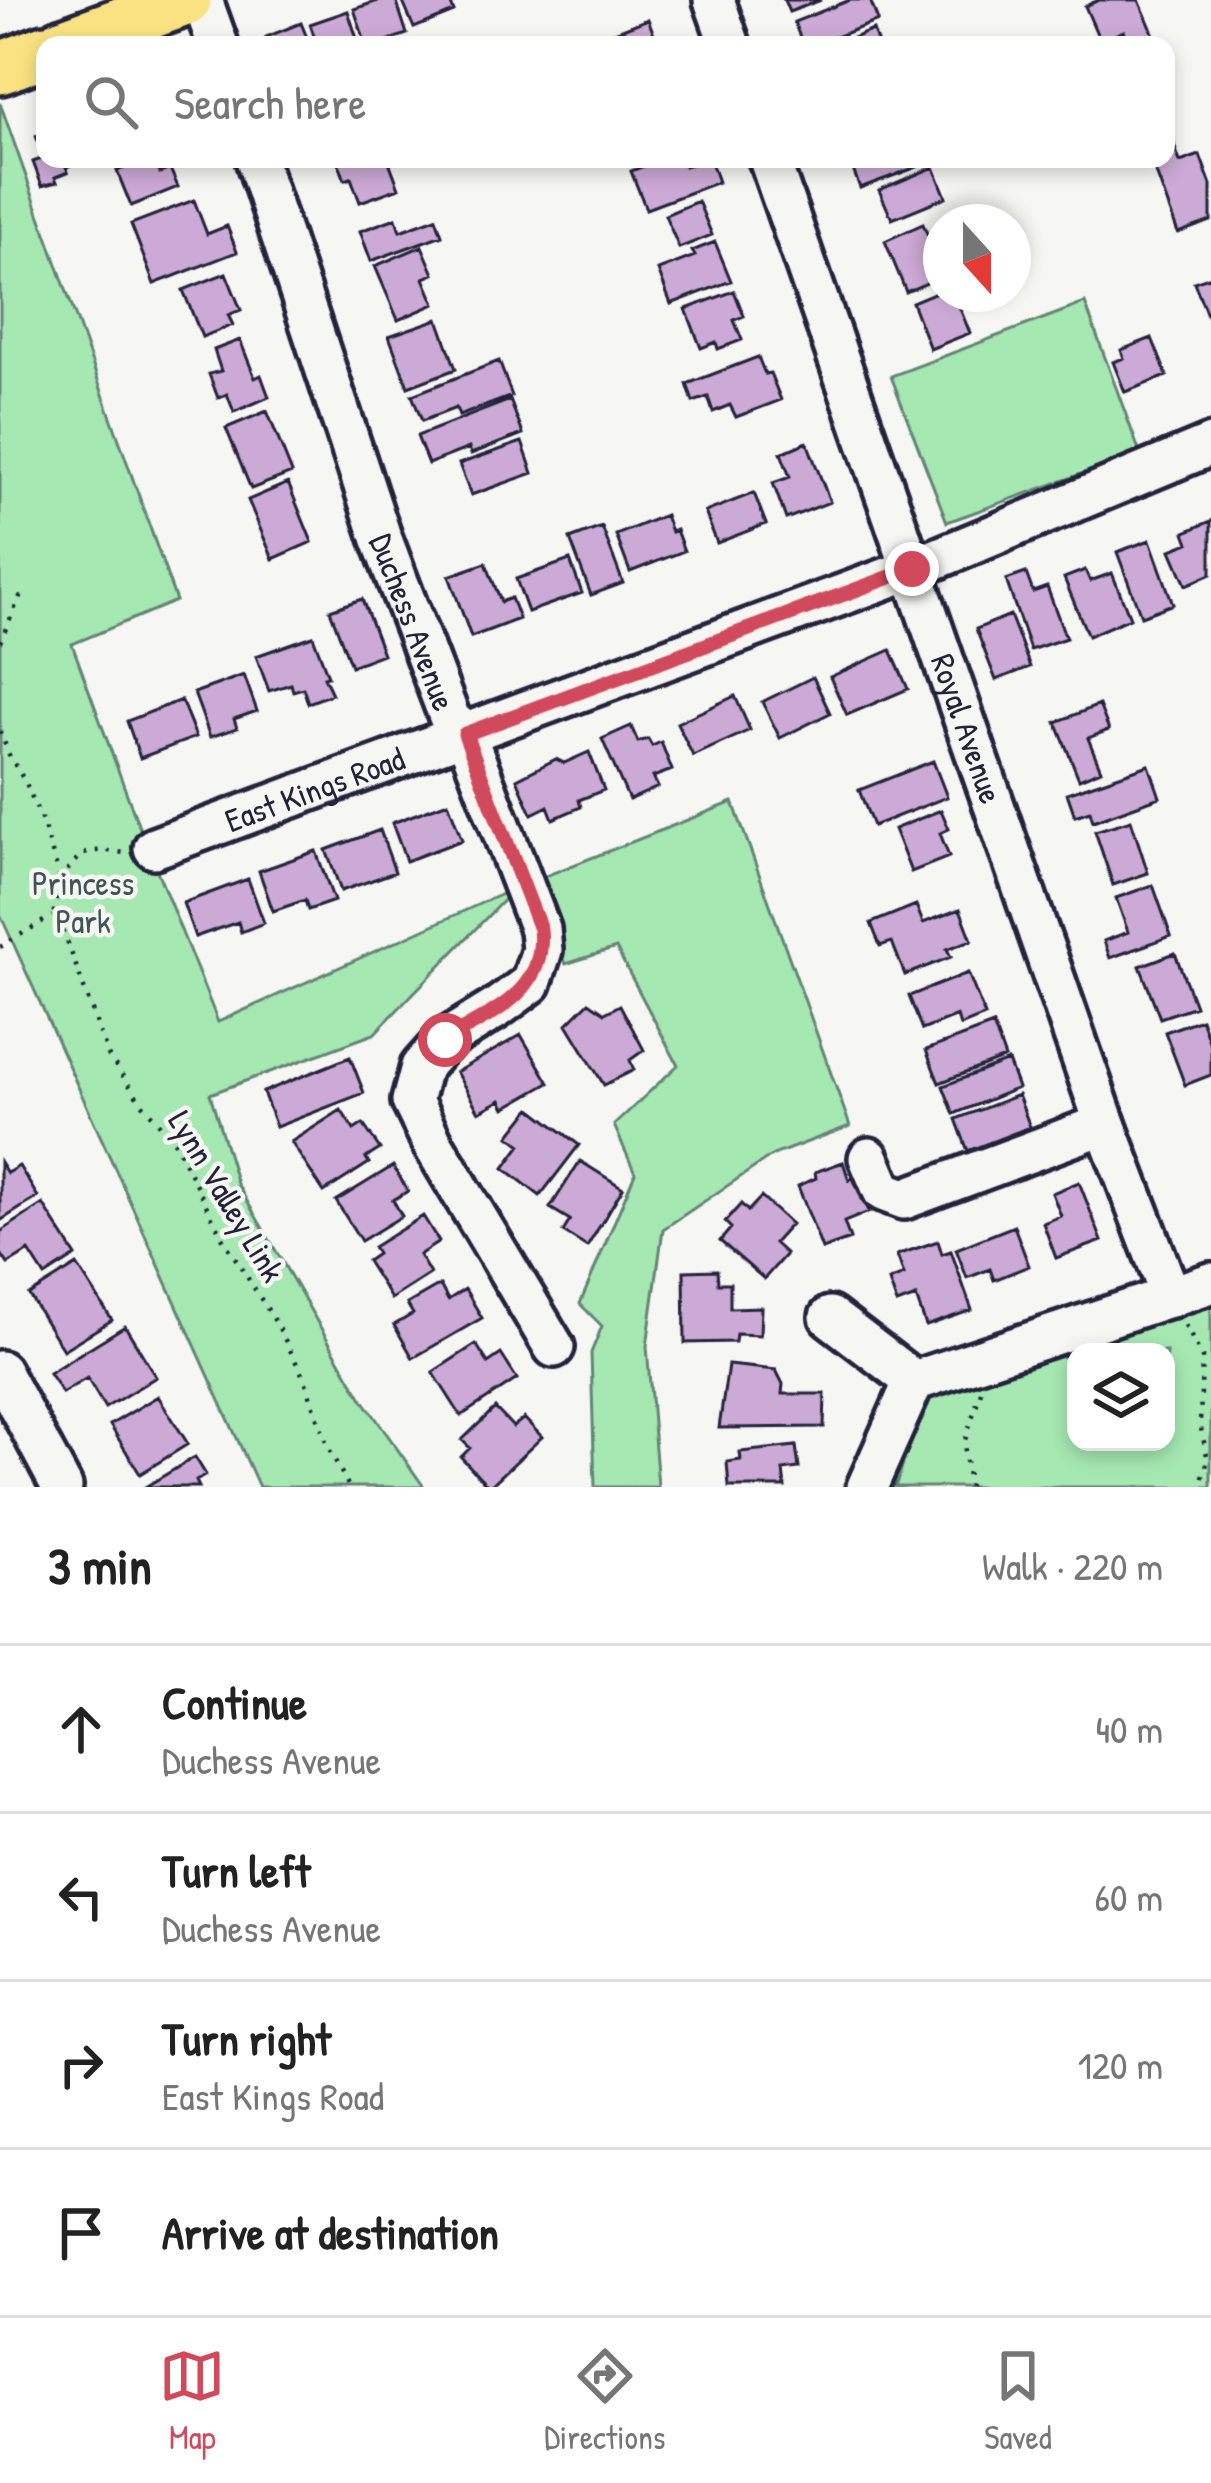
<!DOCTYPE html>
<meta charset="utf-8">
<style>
body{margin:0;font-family:"Patrick Hand",sans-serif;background:#f2f2f2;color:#222}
.controls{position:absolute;right:36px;bottom:36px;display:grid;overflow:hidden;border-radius:24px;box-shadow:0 6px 18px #0003}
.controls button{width:108px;height:108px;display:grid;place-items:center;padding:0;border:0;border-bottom:3px solid #e0e0e0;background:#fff;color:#222;font:60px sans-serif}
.compass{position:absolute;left:923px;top:204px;width:108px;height:108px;border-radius:50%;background:#fff;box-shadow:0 6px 18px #0003;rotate:159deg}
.stop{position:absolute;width:36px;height:36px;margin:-27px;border:9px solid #d1495b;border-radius:50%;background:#fff}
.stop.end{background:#d1495b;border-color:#fff;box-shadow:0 3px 12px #0008}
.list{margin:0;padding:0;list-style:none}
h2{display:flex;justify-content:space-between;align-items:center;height:156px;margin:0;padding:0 48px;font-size:51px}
h2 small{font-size:39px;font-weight:400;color:#767676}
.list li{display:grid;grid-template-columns:78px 1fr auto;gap:36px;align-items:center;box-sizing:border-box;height:168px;padding:0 48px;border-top:3px solid #e0e0e0}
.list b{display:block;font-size:45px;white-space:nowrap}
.list p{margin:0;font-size:39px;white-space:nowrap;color:#767676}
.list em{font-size:39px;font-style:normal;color:#767676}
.icon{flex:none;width:66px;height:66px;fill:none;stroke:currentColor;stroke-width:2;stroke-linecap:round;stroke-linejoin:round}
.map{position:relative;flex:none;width:1211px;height:1487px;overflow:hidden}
.search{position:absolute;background:#fff;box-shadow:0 6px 18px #0003;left:36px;right:36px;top:36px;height:132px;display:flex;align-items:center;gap:30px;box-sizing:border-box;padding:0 42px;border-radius:24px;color:#767676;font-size:45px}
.sheet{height:828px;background:#fff}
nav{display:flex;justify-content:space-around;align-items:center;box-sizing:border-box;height:168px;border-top:3px solid #e0e0e0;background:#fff;font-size:33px;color:#767676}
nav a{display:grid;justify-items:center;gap:6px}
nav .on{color:#d1495b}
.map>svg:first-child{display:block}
.green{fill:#a5e8b2;stroke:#648576;stroke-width:3;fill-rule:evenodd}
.building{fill:#cbaad5;stroke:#22223b;stroke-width:3}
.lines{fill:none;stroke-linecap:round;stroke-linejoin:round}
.minor-casing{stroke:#22223b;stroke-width:48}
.major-casing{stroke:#22223b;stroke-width:60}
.path{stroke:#22223b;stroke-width:4.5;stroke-dasharray:3 9;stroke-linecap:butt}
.minor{stroke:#f6f6f2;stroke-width:39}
.major{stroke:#f8e281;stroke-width:51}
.route{stroke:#d1495b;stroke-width:15}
.labels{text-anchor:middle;stroke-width:9;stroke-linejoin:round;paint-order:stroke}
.street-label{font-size:33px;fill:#22223b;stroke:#f6f6f2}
.park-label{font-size:33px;fill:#435459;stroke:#f6f6f2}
</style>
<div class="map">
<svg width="1211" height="1487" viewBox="0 0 1211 1487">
<rect width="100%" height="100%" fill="#f6f6f2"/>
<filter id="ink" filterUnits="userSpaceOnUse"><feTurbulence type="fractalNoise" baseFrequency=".00833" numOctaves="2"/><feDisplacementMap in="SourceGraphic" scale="24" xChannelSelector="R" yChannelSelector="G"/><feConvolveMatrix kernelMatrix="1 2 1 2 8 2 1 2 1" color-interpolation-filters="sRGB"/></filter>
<g filter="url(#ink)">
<!-- green -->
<path class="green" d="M0 103 176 601 72 644 133 811 218 1022 515 888 374 1034 210 1094 237 1184 361 1397 424 1487H259L0 914Z
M1085 303 1140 453 947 522 891 376Z
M733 802 850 1126 773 1155 663 1229 647 1346 658 1487H595L591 1353 602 1326 580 1304 635 1173 614 1125 678 1065 616 948 566 964 535 880Z
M1211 1299V1487H895L930 1385ZM1076 1352H1166V1442H1076Z"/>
<!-- building -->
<path class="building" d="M381 0H396L407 34 375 45H366L354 9Z
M402 0H449L454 12 414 28Z
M784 0H821L789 12Z
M850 0H870L878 21 814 45H803L794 22Z
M1099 0H1139L1154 35 1130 45 1124 31 1100 41 1085 6Z
M348 11 359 45H317L310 24Z
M648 19 658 45H581Z
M301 23 310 45H269L266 37Z
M873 30 878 45H835Z
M45 133V159H88L66 167 68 172 55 177 57 182 42 186 33 162 44 158 36 136Z
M1171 135 1180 162 1200 155 1211 185V221L1178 233 1151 159H1166V136Z
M147 159H154L160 173 170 169 178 187 131 206 117 171Z
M337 159H388L399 188 360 202 351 178 345 180Z
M662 159H682L685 166 710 159 718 182 646 209 631 171Z
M849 159H914L917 167 860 188Z
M934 167 946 197 892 219 879 190Z
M194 200 207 234 227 226 237 252 154 284 131 224Z
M698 201 712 235 679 248 665 215Z
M396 218 400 231 436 218 442 235 371 261 360 231Z
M923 224 929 238 939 233 941 237V277L906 292 885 241Z
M715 242 731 281 671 304 658 270 695 256 692 251Z
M422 246 434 274 424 278 435 304 398 320 375 266Z
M226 273 241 310 228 315 233 325 202 337 183 290Z
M1211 276V325L1194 282Z
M941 290V294H954L970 333 930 349 912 302Z
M734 291 744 316 734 320 742 340 718 349 716 342 701 348 686 309Z
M438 319 456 369 408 387 389 336Z
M1152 338 1167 376 1125 392 1113 362 1124 358 1121 350Z
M240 340 255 378 261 375 269 397 234 412 227 394 218 398 209 374 221 371 214 350Z
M758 357 765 374 770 373 781 400 736 417 730 405 713 412 708 397 693 402 687 384Z
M499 361 512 396 459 416 456 408 422 421 412 395Z
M510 400 523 434 471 454 469 448 428 464 417 436Z
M267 411 292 473 251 489 226 428Z
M522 442 533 473 471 495 459 464Z
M807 442 830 502 786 519 773 483 790 477 781 453Z
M288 483 312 542 273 559 248 500Z
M754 493 766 524 717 543 705 512Z
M665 515 671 532 676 530 684 551 630 572 616 535Z
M1211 521V574L1186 585 1171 550 1189 543 1185 532Z
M602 527 623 583 591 595 570 539Z
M1150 540 1173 604 1141 616 1117 552Z
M570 560 582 593 528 612 516 579Z
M486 563 501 602 511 598 519 619 471 637 449 576Z
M1085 570 1090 581 1112 573 1130 618 1088 636 1064 578Z
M1026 573 1033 592 1047 587 1066 638 1030 650 1006 580Z
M362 599 383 654 351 666 330 610Z
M1010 615 1030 667 996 680 976 629Z
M313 636 328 676 324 677 332 694 308 703 303 688 293 691 291 684 269 691 256 656Z
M891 650 908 689 847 715 830 677Z
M244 675 257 711 234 719 237 728 210 737 194 693Z
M813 677 830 713 780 738 762 702Z
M735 696 750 730 693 756 677 723Z
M181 700 196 737 140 758 127 721Z
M1099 705 1109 730 1088 738 1101 770 1079 779 1056 722Z
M631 726 638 742 648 739 652 746 661 742 672 770 653 777 658 787 629 800 602 739Z
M589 752 604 790 579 800 581 807 553 819 548 806 532 814 517 779 556 759 564 763Z
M933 761 947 797 873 826 859 790Z
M1149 765 1160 797 1093 821 1090 811 1075 816 1067 793Z
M448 802 462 840 406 861 392 823Z
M941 810 949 829 940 833 949 857 911 872 894 829Z
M1131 820 1148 873 1113 885 1095 831Z
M380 830 395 872 341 891 326 850Z
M316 851 334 901 308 910 305 900 273 911 259 871Z
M248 879 264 923 241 932 238 922 195 937 183 903Z
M1153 885 1171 936 1110 958 1104 941 1128 932 1116 898Z
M916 905 923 923 960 909 972 940 947 949 951 957 905 975 892 942 880 946 871 923Z
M1175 953 1195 1006 1160 1018 1140 966Z
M968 973 985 1016 960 1026 957 1016 922 1030 909 996Z
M589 1002 605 1013 620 1005 644 1050 630 1060 634 1070 604 1085 567 1024Z
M1201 1019 1211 1047V1075L1185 1085 1165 1032Z
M993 1025 1005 1058 939 1083 926 1050Z
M521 1035 549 1083 505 1108 501 1100 479 1112 456 1072Z
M350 1057 364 1093 276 1127 263 1092Z
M1008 1061 1018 1088 954 1114 943 1086Z
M1018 1095 1030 1127 968 1151 956 1119Z
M531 1108 579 1145 540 1196 504 1168 521 1145 509 1136Z
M341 1110 354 1130 363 1124 380 1149 366 1158 369 1163 324 1192 291 1142Z
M580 1161 623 1188 587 1247 563 1232 570 1220 550 1208Z
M0 1162 7 1173 19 1166 38 1197 0 1221Z
M843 1162 849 1180 856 1176 869 1212 844 1222 850 1239 822 1249 798 1186 816 1178 815 1172Z
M393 1166 408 1191 393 1200 402 1216 361 1241 336 1201Z
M1079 1182 1102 1241 1056 1258 1043 1223 1061 1216 1052 1193Z
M761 1197 791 1224 774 1243 786 1254 764 1279 720 1241 731 1228 725 1222 741 1204 748 1211Z
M43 1204 76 1256 45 1276 29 1251 8 1264 0 1252V1232Z
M423 1216 439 1242 419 1255 430 1274 391 1299 367 1261 377 1254 373 1247Z
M1014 1226 1029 1266 994 1280 990 1269 967 1278 956 1249Z
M938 1241 942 1254 951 1251 972 1310 926 1326 916 1297 897 1304 889 1281 904 1275 897 1255Z
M77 1265 112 1320 63 1350 29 1295Z
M717 1270 718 1283H730V1308L761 1307 760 1335 736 1334 735 1342 685 1343 684 1271Z
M440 1285 448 1300 465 1289 482 1318 413 1358 394 1325 413 1314 407 1304Z
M125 1326 156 1377 105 1408 87 1378 62 1393 49 1373Z
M476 1344 488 1363 501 1354 517 1379 461 1416 433 1372Z
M728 1365 776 1370 783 1384 782 1394H825L824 1427 719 1428Z
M158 1396 188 1444 140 1474 110 1425Z
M495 1408 513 1427 524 1418 542 1437 489 1487 461 1457 470 1448 462 1440Z
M796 1446 799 1468 783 1470 785 1487H729L727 1462 741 1460 740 1452Z
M195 1457 206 1475 196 1481 199 1487H145Z"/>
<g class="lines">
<!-- minor casing -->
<g class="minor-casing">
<g id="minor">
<path d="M202 0 218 45"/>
<path d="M714 0 730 45"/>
<path id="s1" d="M256 159 381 537 450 719 465 733 540 929 542 950 531 983 497 1008 445 1040 421 1067 412 1101 434 1146 554 1347"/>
<path id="s2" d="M769 159 1105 1124 1171 1297"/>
<path id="s3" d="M154 848 912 569 1211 445"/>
<path d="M869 1158 883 1191 904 1199 1105 1124"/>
<path d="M830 1317 914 1381"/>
<path d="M0 1371 62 1487"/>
<path d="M867 1487 914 1381 1211 1283"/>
</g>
</g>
<!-- major casing -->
<g class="major-casing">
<path id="major" d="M62 45 185 0
M0 68 45 51"/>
</g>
<!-- path -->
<path class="path" d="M0 642 22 592
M0 731 10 757 26 783 43 824 61 881 53 915 66 938 108 1055 141 1102 174 1141 222 1237 278 1326 305 1380 328 1447 349 1487
M61 881C79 849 90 848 125 853
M0 947 52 916
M1185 1325 1202 1357 1200 1424 1208 1460 1200 1487
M969 1487 964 1443 981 1391"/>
<!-- minor -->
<use href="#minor" class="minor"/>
<!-- major -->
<use href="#major" class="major"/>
</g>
</g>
<g class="lines" filter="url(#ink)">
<!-- route -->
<path class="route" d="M445 1040C492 1012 547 993 540 929L465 734 912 569"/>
</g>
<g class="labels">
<!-- street labels -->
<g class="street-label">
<text dy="12" stroke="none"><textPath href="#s1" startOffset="489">Duchess Avenue</textPath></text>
<text dy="12" stroke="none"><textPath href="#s2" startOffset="603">Royal Avenue</textPath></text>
<text dy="12" stroke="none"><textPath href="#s3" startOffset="171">East Kings Road</textPath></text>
<text transform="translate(227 1196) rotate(59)" y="12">Lynn Valley Link</text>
</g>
<!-- park labels -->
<g class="park-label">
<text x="83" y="895">Princess<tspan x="83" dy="38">Park</tspan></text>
</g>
</g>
</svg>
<div class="controls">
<button><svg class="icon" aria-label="layers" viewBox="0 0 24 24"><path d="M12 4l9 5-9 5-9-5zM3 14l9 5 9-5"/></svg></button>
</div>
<svg class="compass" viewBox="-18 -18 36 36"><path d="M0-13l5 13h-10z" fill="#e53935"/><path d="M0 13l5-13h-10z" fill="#767676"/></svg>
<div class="stop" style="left:445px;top:1040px"></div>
<div class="stop end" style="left:912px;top:569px"></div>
<div class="search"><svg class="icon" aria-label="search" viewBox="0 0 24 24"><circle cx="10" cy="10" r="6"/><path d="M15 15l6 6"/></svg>Search here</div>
</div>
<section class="sheet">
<h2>3 min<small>Walk · 220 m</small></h2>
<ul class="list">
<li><svg class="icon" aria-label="ahead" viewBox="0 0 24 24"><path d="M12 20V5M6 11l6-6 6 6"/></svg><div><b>Continue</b><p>Duchess Avenue</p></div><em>40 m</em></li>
<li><svg class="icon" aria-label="left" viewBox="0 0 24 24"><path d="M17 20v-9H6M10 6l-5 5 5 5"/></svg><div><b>Turn left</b><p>Duchess Avenue</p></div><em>60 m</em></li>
<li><svg class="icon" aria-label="right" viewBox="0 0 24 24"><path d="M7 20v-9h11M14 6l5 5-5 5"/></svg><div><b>Turn right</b><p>East Kings Road</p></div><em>120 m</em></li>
<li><svg class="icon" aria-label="arrive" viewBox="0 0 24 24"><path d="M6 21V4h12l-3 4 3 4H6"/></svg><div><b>Arrive at destination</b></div></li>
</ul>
</section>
<nav>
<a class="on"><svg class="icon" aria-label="map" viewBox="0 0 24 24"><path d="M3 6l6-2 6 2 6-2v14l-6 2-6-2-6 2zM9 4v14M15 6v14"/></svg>Map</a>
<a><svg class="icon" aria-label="directions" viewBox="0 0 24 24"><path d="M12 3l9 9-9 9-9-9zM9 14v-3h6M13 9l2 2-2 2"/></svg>Directions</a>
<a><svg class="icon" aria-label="saved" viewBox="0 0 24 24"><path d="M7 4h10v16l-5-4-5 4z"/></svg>Saved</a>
</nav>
